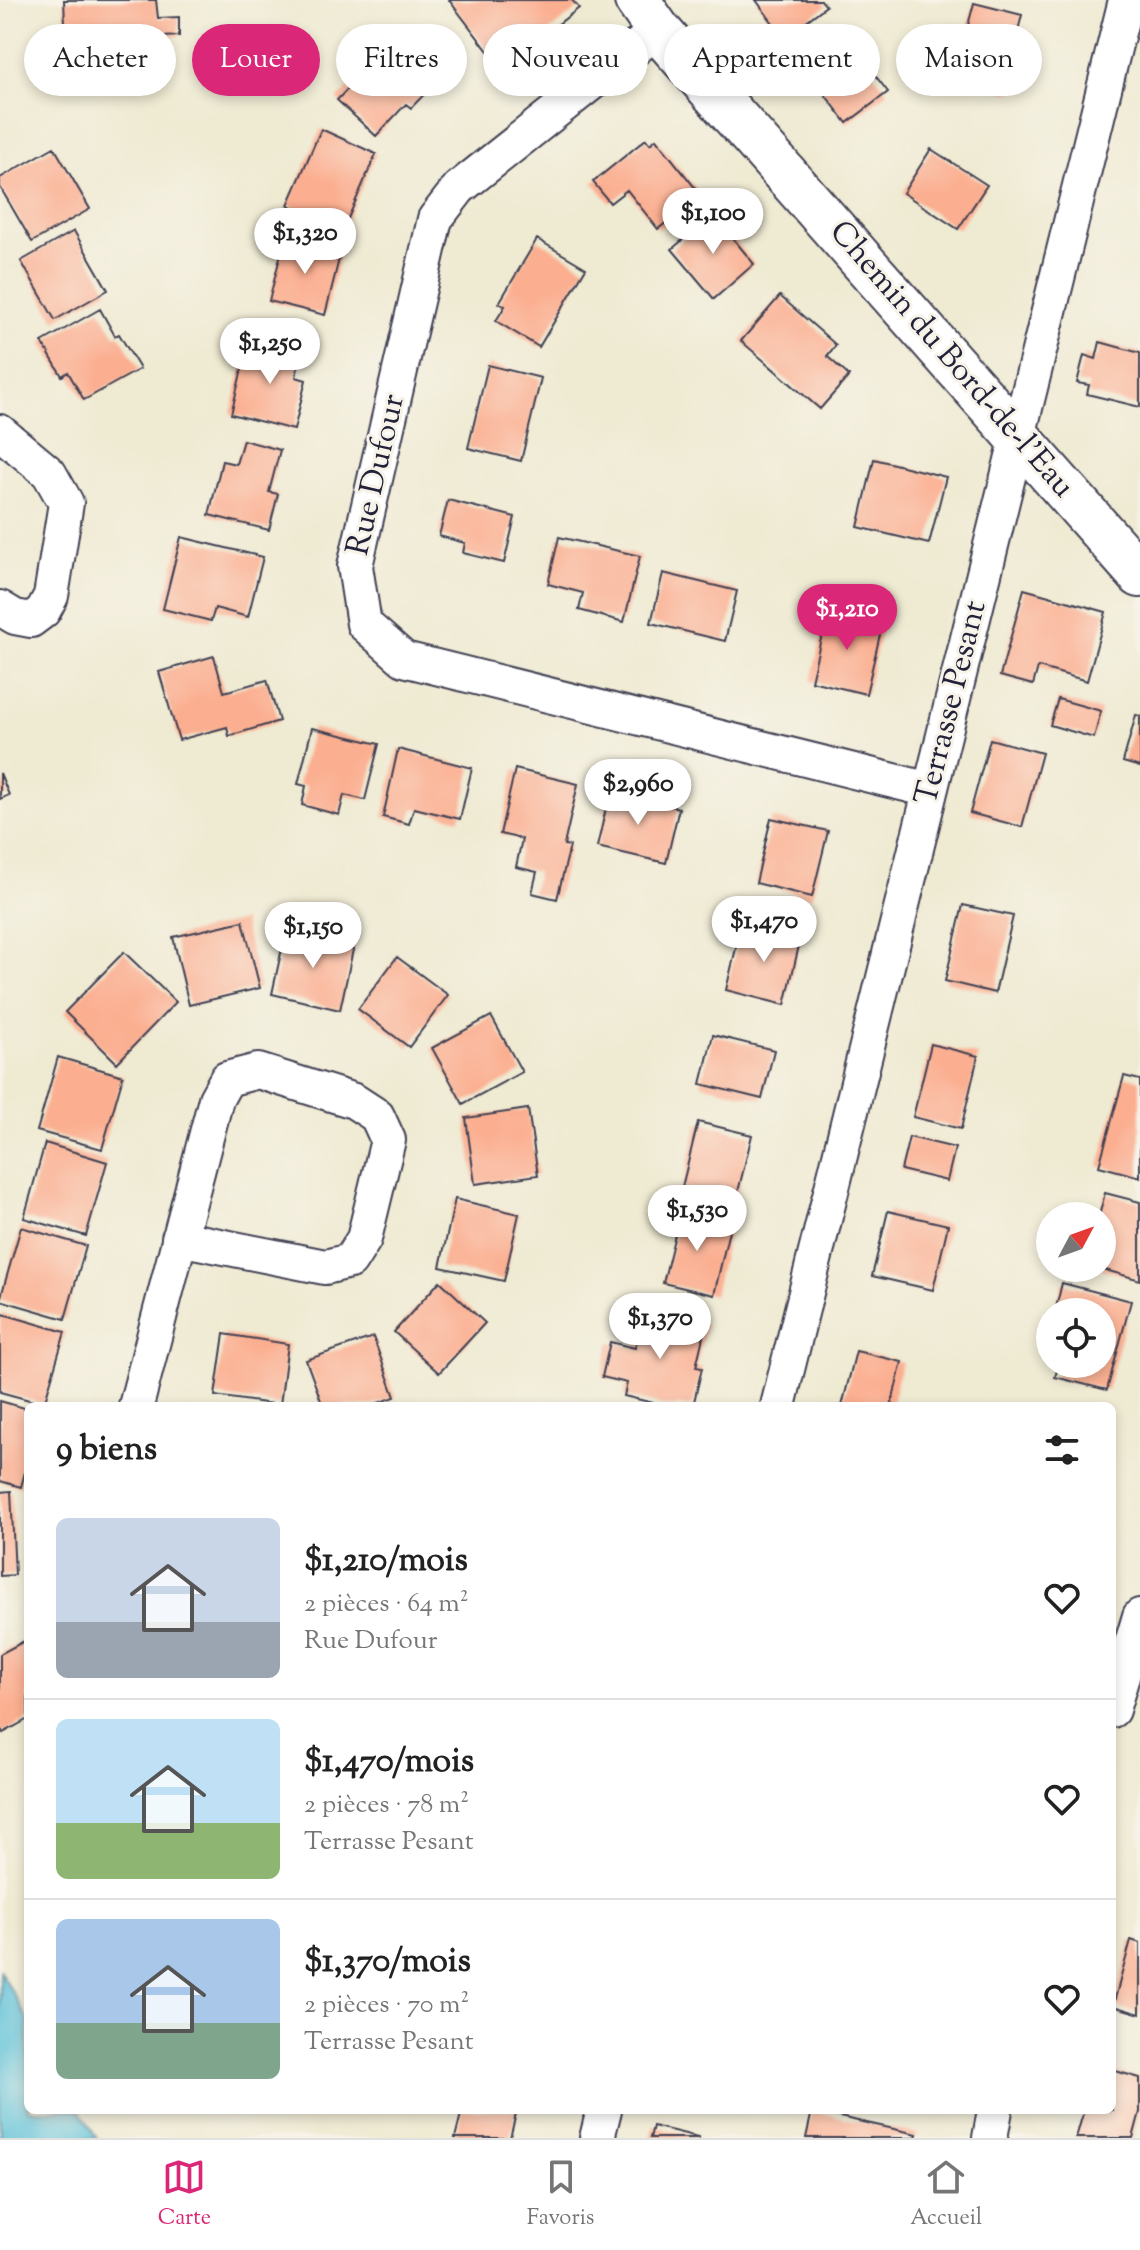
<!DOCTYPE html>
<html lang="fr">
<head>
<meta charset="utf-8">
<style>
	body { margin:0; font-family:"Sorts Mill Goudy",serif; background:#f2f2f2; color:#222; height:100vh; display:flex; flex-direction:column; font-size:30px; white-space:nowrap }
	* { box-sizing:border-box; margin:0 }
	p { font-size:26px; color:#767676 }
	.icon { flex:none; width:44px; height:44px; fill:none; stroke:currentColor; stroke-width:2; stroke-linecap:round; stroke-linejoin:round }
	.map { position:relative; flex:1; overflow:hidden }
	.panel { position:absolute; left:24px; top:1402px; width:1092px; height:712px; display:flex; flex-direction:column; background:#fff; border-radius:12px; box-shadow:0 4px 12px #0003 }
	.panel>* { flex:none }
	.hud { position:absolute; left:24px; top:24px; width:1092px; height:72px; display:flex; gap:16px }
	.needle { width:52px; rotate:49deg }
	.buttons { position:absolute; left:1036px; top:1202px; display:grid; gap:16px }
	.buttons a { display:grid; place-items:center; width:80px; height:80px; border-radius:50%; background:#fff; box-shadow:0 4px 12px #0003; font-size:40px }
	.price { position:absolute; translate:-50% -68px; padding:0 18px; border-radius:28px; background:#fff; color:#222; font-size:26px; line-height:52px; filter:drop-shadow(0 2px 4px #0008) }
	.price::after { content:''; position:absolute; left:50%; top:48px; width:24px; height:18px; margin-left:-12px; background:inherit; clip-path:polygon(0 0,100% 0,50% 100%) }
	.price.current { background:#db2777; color:#fff }
	ul { padding:0; list-style:none }
	li { display:flex; align-items:center; gap:24px; height:200px; padding:0 32px }
	li+li { border-top:2px solid #e0e0e0 }
	li span { display:grid; place-items:center; flex:none; width:224px; height:160px; border-radius:12px; color:#555 }
	li>.icon { margin-inline-start:auto }
	span .icon { width:96px; height:96px; fill:#fffc; stroke-width:1 }
	li b { font-size:34px }
	h2 { display:flex; justify-content:space-between; align-items:center; height:96px; padding:0 32px; font-size:34px }
	.pill { padding:0 28px; border-radius:36px; background:#fff; box-shadow:0 4px 12px #0003; font-size:28px; line-height:72px }
	.pill.current { background:#db2777; color:#fff }
	.tab-bar { display:flex; justify-content:space-around; align-items:center; height:112px; border-top:2px solid #e0e0e0; background:#fff; font-size:22px; color:#767676 }
	.tab-bar a { display:grid; justify-items:center; gap:4px }
	.tab-bar .current { color:#db2777 }
	.map>svg:first-child { display:block }
	.water { fill:#5cc1d9; stroke:#3f728a; stroke-width:2 }
	.building { fill:#fbae90 }
	.lines { fill:none; stroke-linecap:round; stroke-linejoin:round }
	.street-casing { stroke:#414052; stroke-width:38 }
	.secondary-casing { stroke:#414052; stroke-width:48 }
	.street { stroke:#fff; stroke-width:34 }
	.secondary { stroke:#fff; stroke-width:44 }
	.labels { text-anchor:middle; dominant-baseline:central; stroke-width:6; stroke-linejoin:round; paint-order:stroke }
	.street-label { font-size:32px; fill:#22223b; stroke:#f7f3e8 }
</style>
</head>
<body>
<div class="map">
<svg width="1140" height="2138" viewBox="0 0 1140 2138">
	<rect width="100%" height="100%" fill="#f7f3e8"/>
	<filter id="ink" filterUnits="userSpaceOnUse"><feTurbulence type="fractalNoise" baseFrequency=".0125" numOctaves="2"/><feDisplacementMap in="SourceGraphic" scale="16" xChannelSelector="R" yChannelSelector="G"/><feConvolveMatrix kernelMatrix="1 2 1 2 8 2 1 2 1" color-interpolation-filters="sRGB"/></filter>
	<filter id="wash" filterUnits="userSpaceOnUse"><feTurbulence type="fractalNoise" baseFrequency=".006" numOctaves="4" result="noise"/><feDisplacementMap in="SourceGraphic" scale="32" xChannelSelector="R" yChannelSelector="G"/><feGaussianBlur stdDeviation="1.8" result="paint"/><feColorMatrix in="noise" values="0 0 0 0 0 0 0 0 0 0 0 0 0 0 0 0 0 1.4 0 .05"/><feComposite in="paint" operator="in"/></filter>
	<g filter="url(#wash)">
		<rect width="100%" height="100%" fill="#efead2"/>
		<path class="water" d="M0,1971L28,2020V2110H80L97,2138H0Z"/>
		<g id="blocks">
			<path class="building" d="M64,0H156L158,18L179,17V36L146,38L148,70L60,76L57,24L65,23Z
				M449,0H572L579,8L501,68Z
				M756,0H821L826,6L784,38Z
				M974,3L1022,15L1013,50L1021,51L1010,93L954,78Z
				M840,30L888,92L847,123L799,61Z
				M396,38L439,79L411,108L406,104L376,136L337,100Z
				M321,129L376,154L343,230L288,205Z
				M646,139L650,144L656,139L701,195L658,229L627,190L610,203L593,182Z
				M54,147L90,209L32,242L0,187V178Z
				M931,149L987,185L958,229L903,193Z
				M713,214L754,264L714,299L672,249Z
				M74,231L108,290L55,320L21,261Z
				M285,237L341,251L325,315L269,301Z
				M537,239L586,268L539,347L496,321L505,306L499,303Z
				M780,296L836,345L827,356L849,376L820,409L741,341Z
				M100,309L115,336L119,334L140,369L84,400L68,372L62,376L42,342Z
				M249,340L301,353L296,377L306,380L294,430L231,414Z
				M1100,342L1140,353V407L1087,394L1089,385L1077,383L1084,355L1096,359Z
				M488,365L541,378L521,461L468,448Z
				M243,440L280,450L269,492L278,494L269,530L209,515L222,461L236,464Z
				M874,459L946,477L929,544L858,527Z
				M448,500L515,517L504,563L463,553L465,543L439,536Z
				M181,537L263,557L248,617L215,608L211,621L163,609Z
				M559,537L640,556L624,622L579,610L583,593L548,584Z
				M663,573L737,591L725,641L651,623Z
				M1024,589L1106,612L1087,681L1038,667L1033,685L1000,676Z
				M828,609L883,622L866,694L811,681Z
				M214,656L224,692L267,680L279,721L229,736L227,727L179,740L159,672Z
				M1058,699L1101,711L1094,738L1050,725Z
				M1136,715L1140,716V767L1123,762Z
				M312,728L379,744L365,800L344,795L339,815L302,805L306,786L298,784Z
				M990,739L1042,753L1022,827L970,813Z
				M398,749L472,768L460,819L414,808L409,824L383,817Z
				M515,769L578,784L564,845L570,846L557,899L532,893L537,872L516,867L522,839L500,834Z
				M0,773L9,795L0,799Z
				M610,791L679,808L666,863L597,847Z
				M771,818L828,831L812,897L756,883Z
				M963,905L1013,916L995,993L945,981Z
				M243,921L260,988L189,1005L173,937Z
				M742,923L801,937L785,1005L726,990Z
				M286,930L354,945L340,1010L272,994Z
				M124,952L176,1002L117,1063L65,1012Z
				M397,957L448,995L409,1047L358,1009Z
				M491,1016L522,1072L463,1104L432,1048Z
				M713,1035L774,1050L762,1099L701,1084Z
				M931,1044L978,1056L961,1129L913,1117Z
				M58,1057L123,1076L102,1149L37,1131Z
				M1124,1076L1140,1080V1177L1099,1166Z
				M528,1109L538,1175L475,1184L466,1118Z
				M698,1122L752,1135L736,1200L682,1187Z
				M909,1137L955,1148L947,1181L901,1170Z
				M45,1143L107,1162L86,1236L24,1218Z
				M1105,1193L1140,1202V1280L1102,1269V1216H1099Z
				M455,1199L519,1214L504,1281L440,1267Z
				M681,1210L731,1222L714,1295L663,1283Z
				M888,1211L948,1225L933,1290L872,1276Z
				M21,1227L86,1246L65,1319L0,1300Z
				M440,1281L485,1323L439,1373L394,1332Z
				M1062,1283L1131,1301L1107,1390L1055,1377L1059,1364H1102V1312H1055Z
				M644,1310L706,1324L696,1367L702,1368L693,1406H666L624,1396L627,1383L602,1377L610,1342L635,1348Z
				M3,1314L65,1332L44,1404L0,1392V1324Z
				M224,1334L288,1344L280,1405L215,1396Z
				M373,1337L395,1397L370,1406H323L306,1360Z
				M856,1351L902,1362L891,1406H842Z
				M0,1401L28,1409V1461L21,1487L0,1481Z
				M11,1491L15,1575L0,1576V1492Z
				M28,1639V1719L3,1733L0,1727V1654Z
				M1131,1940L1140,1943V2014L1113,2006Z
				M1112,2070L1140,2078V2112L1133,2138H1076L1084,2110H1112Z
				M462,2110H517L510,2138H455Z
				M812,2111L917,2134L916,2138H806Z
				M653,2126L698,2137V2138H650Z"/>
		</g>
	</g>
	<g filter="url(#ink)">
		<use href="#blocks" fill-opacity="0" stroke="#414052" stroke-width="2"/>
		<g class="lines">
			<g class="street-casing">
				<path id="street" d="M658,30L459,188L435,219L355,566L364,624L404,659L930,790
					M0,432L49,473L66,503L51,596L43,611L31,620L15,617L0,608
					M136,1406L216,1099L227,1079L258,1071L354,1101L377,1116L388,1140L364,1239L350,1261L325,1267L179,1238
					M778,1406L1126,0
					M1112,1710L1140,1616
					M597,2138L604,2110
					M990,2138L995,2110"/>
			</g>
			<g class="secondary-casing">
				<path id="secondary" d="M637,0L658,30L1140,575"/>
			</g>
			<use href="#street" class="street"/>
			<use href="#secondary" class="secondary"/>
		</g>
	</g>
	<g class="labels">
		<g class="street-label">
			<text transform="translate(951 360) rotate(49)">Chemin du Bord-de-l'Eau</text>
			<text transform="translate(377 475) rotate(-77)">Rue Dufour</text>
			<text transform="translate(952 703) rotate(-76)">Terrasse Pesant</text>
		</g>
	</g>
</svg>
<div class="buttons">
<a><svg class="needle" viewBox="-14 -14 28 28"><path d="M0-13l5 13h-10z" fill="#e53935"/><path d="M0 13l5-13h-10z" fill="#767676"/></svg></a>
<a><svg class="icon" aria-label="locate" viewBox="0 0 24 24"><circle cx="12" cy="12" r="6"/><path d="M12 2v4M12 18v4M2 12h4M18 12h4"/></svg></a>
</div>
<b class="price" style="left:713px;top:256px">$1,100</b>
<b class="price" style="left:305px;top:276px">$1,320</b>
<b class="price" style="left:270px;top:386px">$1,250</b>
<b class="price current" style="left:847px;top:652px">$1,210</b>
<b class="price" style="left:638px;top:827px">$2,960</b>
<b class="price" style="left:764px;top:964px">$1,470</b>
<b class="price" style="left:313px;top:970px">$1,150</b>
<b class="price" style="left:697px;top:1253px">$1,530</b>
<b class="price" style="left:660px;top:1361px">$1,370</b>
<div class="hud">
<a class="pill">Acheter</a>
<a class="pill current">Louer</a>
<a class="pill">Filtres</a>
<a class="pill">Nouveau</a>
<a class="pill">Appartement</a>
<a class="pill">Maison</a>
</div>
<section class="panel">
<h2>9 biens<svg class="icon" aria-label="filters" viewBox="0 0 24 24"><path d="M4 7h16M4 17h16"/><circle cx="9" cy="7" r="2"/><circle cx="15" cy="17" r="2"/></svg></h2>
<ul>
<li><span style="background:linear-gradient(#c9d6e8 65%,#9aa5b1 0)"><svg class="icon" aria-label="home" viewBox="0 0 24 24"><path d="M3 11l9-7 9 7M6 9v11h12V9"/></svg></span><div><b>$1,210/mois</b><p>2 pièces · 64 m²</p><p>Rue Dufour</p></div><svg class="icon" aria-label="heart" viewBox="0 0 24 24"><path d="M12 20l-8-8c-3-5 5-10 8-4 3-6 11-1 8 4z"/></svg></li>
<li><span style="background:linear-gradient(#bfe0f5 65%,#8fb573 0)"><svg class="icon" aria-label="home" viewBox="0 0 24 24"><path d="M3 11l9-7 9 7M6 9v11h12V9"/></svg></span><div><b>$1,470/mois</b><p>2 pièces · 78 m²</p><p>Terrasse Pesant</p></div><svg class="icon" aria-label="heart" viewBox="0 0 24 24"><path d="M12 20l-8-8c-3-5 5-10 8-4 3-6 11-1 8 4z"/></svg></li>
<li><span style="background:linear-gradient(#a9c7e8 65%,#7fa58c 0)"><svg class="icon" aria-label="home" viewBox="0 0 24 24"><path d="M3 11l9-7 9 7M6 9v11h12V9"/></svg></span><div><b>$1,370/mois</b><p>2 pièces · 70 m²</p><p>Terrasse Pesant</p></div><svg class="icon" aria-label="heart" viewBox="0 0 24 24"><path d="M12 20l-8-8c-3-5 5-10 8-4 3-6 11-1 8 4z"/></svg></li>
</ul>
</section>
</div>
<nav class="tab-bar">
<a class="current"><svg class="icon" aria-label="map" viewBox="0 0 24 24"><path d="M3 6l6-2 6 2 6-2v14l-6 2-6-2-6 2zM9 4v14M15 6v14"/></svg>Carte</a>
<a><svg class="icon" aria-label="saved" viewBox="0 0 24 24"><path d="M7 4h10v16l-5-4-5 4z"/></svg>Favoris</a>
<a><svg class="icon" aria-label="home" viewBox="0 0 24 24"><path d="M3 11l9-7 9 7M6 9v11h12V9"/></svg>Accueil</a>
</nav>
</body>
</html>
